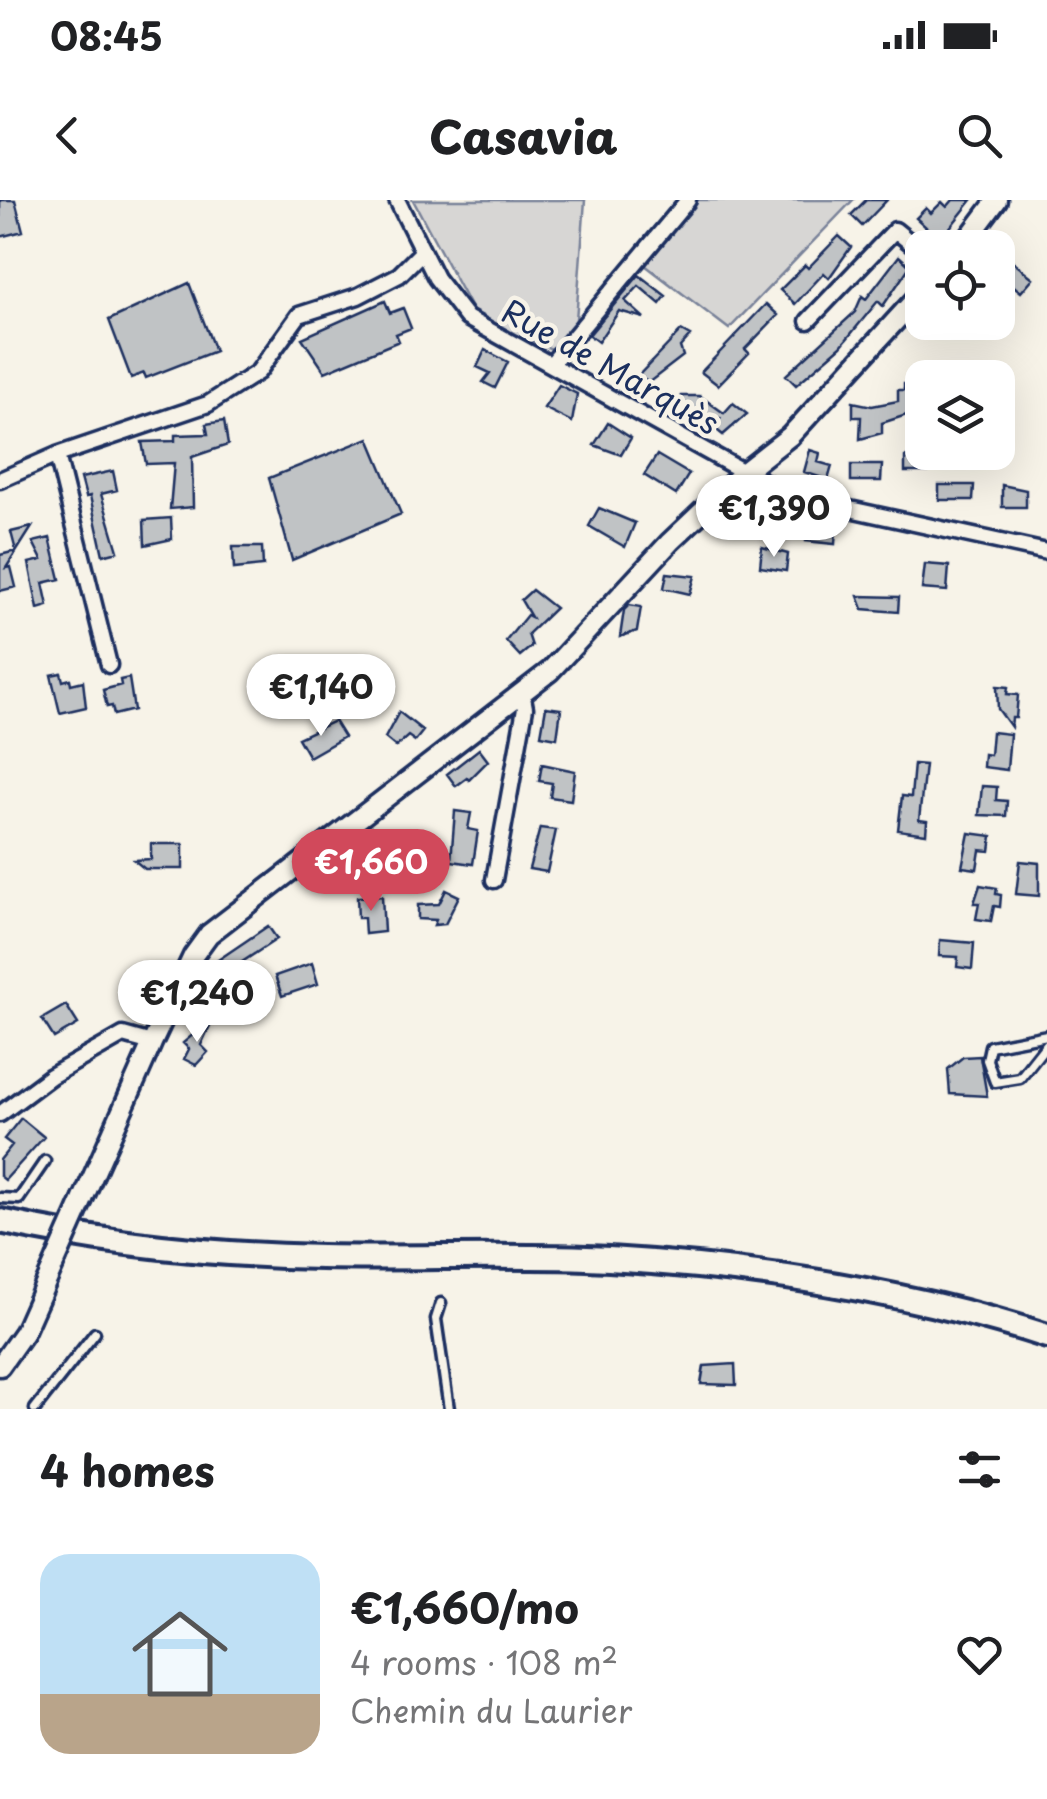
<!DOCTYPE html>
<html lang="en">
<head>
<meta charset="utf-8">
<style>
	body { margin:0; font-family:"Playpen Sans",sans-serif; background:#f2f2f2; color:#202124; height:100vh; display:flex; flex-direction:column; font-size:38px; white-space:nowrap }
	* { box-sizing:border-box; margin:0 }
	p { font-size:32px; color:#757577 }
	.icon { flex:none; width:55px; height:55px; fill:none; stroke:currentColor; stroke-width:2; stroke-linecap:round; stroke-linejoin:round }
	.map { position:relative; height:1209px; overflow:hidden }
	.sheet { display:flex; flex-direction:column; background:#fff; flex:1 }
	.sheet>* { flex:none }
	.fabs { position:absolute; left:905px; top:30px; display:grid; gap:20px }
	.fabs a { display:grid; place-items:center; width:110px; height:110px; border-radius:20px; background:#fff; box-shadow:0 10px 40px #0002; font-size:50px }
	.price { position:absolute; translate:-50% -85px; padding:0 22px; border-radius:35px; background:#fff; color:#222; font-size:32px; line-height:65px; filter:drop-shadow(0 2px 5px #0008) }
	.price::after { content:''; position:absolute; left:50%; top:60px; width:30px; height:22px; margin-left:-15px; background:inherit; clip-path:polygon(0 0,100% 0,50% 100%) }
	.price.selected { background:#d1495b; color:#fff }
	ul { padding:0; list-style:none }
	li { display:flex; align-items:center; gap:30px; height:250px; padding:0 40px }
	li+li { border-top:2px solid #e0e0e0 }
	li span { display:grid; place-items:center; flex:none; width:280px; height:200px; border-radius:30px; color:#555 }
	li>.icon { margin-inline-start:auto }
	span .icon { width:120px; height:120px; fill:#fffc; stroke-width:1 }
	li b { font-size:42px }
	h2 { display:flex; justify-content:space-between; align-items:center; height:120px; padding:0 40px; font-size:42px }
	.status { display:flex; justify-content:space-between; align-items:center; height:70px; padding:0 50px; background:#fff; direction:ltr }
	.status svg { height:28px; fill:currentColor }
	header { display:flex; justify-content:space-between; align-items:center; height:130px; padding:0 40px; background:#fff; font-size:45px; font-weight:800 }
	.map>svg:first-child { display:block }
	.green { fill:#d7d6d4; stroke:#798299; stroke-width:2.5 }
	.building { fill:#c0c3c5; stroke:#1b2f5e; stroke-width:2.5 }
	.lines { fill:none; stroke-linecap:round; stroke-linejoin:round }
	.service-casing { stroke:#1b2f5e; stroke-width:15 }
	.minor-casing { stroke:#1b2f5e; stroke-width:21 }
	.tertiary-casing { stroke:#1b2f5e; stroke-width:25 }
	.primary-casing { stroke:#1b2f5e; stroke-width:30 }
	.service { stroke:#f7f3e8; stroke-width:8 }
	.minor { stroke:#f7f3e8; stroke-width:14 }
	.tertiary { stroke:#f7f3e8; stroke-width:18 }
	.primary { stroke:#f7f3e8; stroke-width:22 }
	.tertiary-bridge-casing { stroke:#1b2f5e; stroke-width:25; stroke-linecap:butt }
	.tertiary-bridge { stroke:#f7f3e8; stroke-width:18 }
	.labels { text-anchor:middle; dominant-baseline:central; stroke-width:9; stroke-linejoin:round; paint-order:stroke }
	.street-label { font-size:32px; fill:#1b2f5e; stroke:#f7f3e8 }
</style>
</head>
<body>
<div class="status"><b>08:45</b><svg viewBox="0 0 49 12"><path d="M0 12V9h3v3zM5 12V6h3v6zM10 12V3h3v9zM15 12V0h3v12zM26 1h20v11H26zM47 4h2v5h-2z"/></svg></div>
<header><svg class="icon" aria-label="back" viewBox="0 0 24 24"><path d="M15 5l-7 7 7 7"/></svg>Casavia<svg class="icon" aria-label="search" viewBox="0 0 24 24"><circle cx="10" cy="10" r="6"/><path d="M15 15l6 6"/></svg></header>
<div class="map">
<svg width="1047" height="1209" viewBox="0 0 1047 1209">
	<rect width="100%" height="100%" fill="#f7f3e8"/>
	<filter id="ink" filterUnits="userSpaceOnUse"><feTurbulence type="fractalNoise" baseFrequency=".01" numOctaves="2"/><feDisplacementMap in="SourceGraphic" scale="20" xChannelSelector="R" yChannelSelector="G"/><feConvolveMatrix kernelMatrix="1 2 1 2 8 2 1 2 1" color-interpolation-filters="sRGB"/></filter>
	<g filter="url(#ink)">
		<path class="green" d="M413,0H585L576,120L557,151L478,121Z
			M694,0H853L729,129L641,62Z"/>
		<path class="building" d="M0,0H15L23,31L0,37Z
			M866,0H887L862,26L851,15Z
			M953,0H972L940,40L916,18L926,8L931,13L942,2L947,7Z
			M839,36L851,47L829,78L824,73L795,104L780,90L805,65L808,68Z
			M899,56L910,66L883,106L878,101L841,146L796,185L786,175L855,112L862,96L866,99Z
			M1009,59L1033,78L1021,92L998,73Z
			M639,75L666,96L660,104L639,86L625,101L644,118L619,111L598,142L589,135Z
			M189,83L215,151L146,178L144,173L131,178L109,120Z
			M385,101L390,113L403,108L411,128L396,134L399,141L325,172L302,138Z
			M766,104L778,115L745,149L749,153L718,185L701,172Z
			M681,131L690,136L680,147L683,156L648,183L639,175Z
			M485,150L508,162L495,188L483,182L490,173L477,167Z
			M904,184L918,185V191H922V210L882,223V233L860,239L861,217H853V202L872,206L898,201V190H904Z
			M559,185L577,194L572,222L544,208Z
			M681,196H700L724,213L733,203L747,214L723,235L713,227L720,218L681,211Z
			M224,221L228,245L192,257L193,307L170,309L174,263L146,264L142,242L175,241V235L208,234L206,224Z
			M608,223L631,238L621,255L594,245Z
			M369,238L401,314L292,360L269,278Z
			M922,247V252H928V272H905V257Z
			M810,250L820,253L818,262L832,266L828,280L804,272Z
			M657,255L689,274L676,295L644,275Z
			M851,265H882L881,281H851Z
			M113,271L117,290L101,294L118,351L103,355L90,296L86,297L81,278Z
			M939,285H974L973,300H939Z
			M1002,285L1026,290V307H1002Z
			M599,308L635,323L625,347L589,326Z
			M171,318L172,339L145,345L144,320Z
			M32,327L6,368L11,367L16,387L0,391V355L16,351L11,332Z
			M806,329H836L835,344L806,341Z
			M50,338L60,379L43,383L48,406L38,409L29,363L42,360L33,342Z
			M233,347H262L263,366L234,369Z
			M762,347L788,354L786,371L760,367Z
			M925,364L949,366L947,391L922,389Z
			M667,373L695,376L690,394L664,388Z
			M532,390L555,408L528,434L532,446L520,456L506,441L527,415L531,417L521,400Z
			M858,396L899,397L898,412L863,409Z
			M629,405L641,407L637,431L620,437L624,410Z
			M61,473L63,481L70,479L71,484L83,481L86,507L60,513L51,475Z
			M129,478L134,510L114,515L112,506L107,507L103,490L121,485L120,480Z
			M997,486L1008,487L1007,494L1018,495L1016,518H1012L1011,527L998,509Z
			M546,507L561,509L557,538L541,535Z
			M399,512L423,531L415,541L408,536L396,547L385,538Z
			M334,521L344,537L309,557L298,538Z
			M992,532L1010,534L1007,570L983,567L984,554L990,555Z
			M479,549L488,561L469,580L467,578L456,586L447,574Z
			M542,564L575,571L571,600L550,597L552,583L539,581Z
			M914,564L925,565L919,620L927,621L926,634L898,630L902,596L911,597Z
			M982,586L997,587L996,600L1007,601L1006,616L979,615Z
			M455,611L471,613L468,629L478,631L473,664L451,661Z
			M540,628L556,630L547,672L529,669Z
			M969,633L992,636L990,651L980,650L977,669L962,667Z
			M151,644H183V669H145L134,660L151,659Z
			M1020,661L1039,663V696L1016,694Z
			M980,685L997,688L996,694L1001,695L1000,707L994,706L991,721L976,719L979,703H974Z
			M446,690L459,696L445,724L434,725L436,720L418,719V705L439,704Z
			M382,696L384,732L365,734L364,718H358L357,697Z
			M268,726L277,739L224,774L215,762Z
			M940,740L974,743L972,769L957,767L958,757L939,756Z
			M312,763L318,784L282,796L275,776Z
			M66,805L78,824L54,838L42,819Z
			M214,817L201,845L208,852L196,865L184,859L189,849L183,843Z
			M980,856L987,896L950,894L948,869L963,857Z
			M21,918L44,937L5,980L0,976V960L12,945L4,939Z
			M735,1164L736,1185L701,1184L704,1166Z"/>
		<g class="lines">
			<g class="service-casing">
				<path id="service" d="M1047,835L990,846L987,860L995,882L1020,878L1047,844
					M0,998L19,999L45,961
					M441,1103L436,1119L449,1209
					M35,1209L95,1133"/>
			</g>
			<g class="minor-casing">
				<path id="minor" d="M397,0L436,78L467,118L744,272L799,298L1047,352
					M808,121L895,30L922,52
					M552,163L688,0
					M57,255L109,465
					M0,280L57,255L208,204L258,172L299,115L358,96L399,75L422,52
					M494,680L525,508L522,492
					M0,914L51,876L123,835L152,843"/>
			</g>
			<g class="tertiary-casing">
				<path id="tertiary" d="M961,48L997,0
					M83,999L152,843L193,756L209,734L550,471L670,342L744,272L790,236L922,92
					M0,1166L24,1132L56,1060"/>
			</g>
			<g class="primary-casing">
				<path id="primary" d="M0,1021C106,1044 213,1055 322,1057C418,1059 514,1054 609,1059C758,1068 905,1090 1047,1136"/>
			</g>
			<use href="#service" class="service"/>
			<use href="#minor" class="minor"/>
			<use href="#tertiary" class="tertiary"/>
			<use href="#primary" class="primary"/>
			<g class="tertiary-bridge-casing">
				<path id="tertiary-bridge" d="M56,1060L83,999"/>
			</g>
			<use href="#tertiary-bridge" class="tertiary-bridge"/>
		</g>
	</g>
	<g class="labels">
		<g class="street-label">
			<text transform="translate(611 166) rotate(29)">Rue de Marquès</text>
		</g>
	</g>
</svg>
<div class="fabs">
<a><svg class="icon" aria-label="locate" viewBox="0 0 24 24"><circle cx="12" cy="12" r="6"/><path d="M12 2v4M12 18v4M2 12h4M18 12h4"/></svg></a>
<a><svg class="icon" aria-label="layers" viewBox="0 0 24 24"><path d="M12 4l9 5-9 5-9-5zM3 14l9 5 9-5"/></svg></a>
</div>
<b class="price" style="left:774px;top:360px">€1,390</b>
<b class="price" style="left:321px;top:539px">€1,140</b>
<b class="price selected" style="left:371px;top:714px">€1,660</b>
<b class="price" style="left:197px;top:845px">€1,240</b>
</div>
<section class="sheet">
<h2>4 homes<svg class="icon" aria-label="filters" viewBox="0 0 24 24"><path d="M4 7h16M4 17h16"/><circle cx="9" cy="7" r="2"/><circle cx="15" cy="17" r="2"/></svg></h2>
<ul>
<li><span style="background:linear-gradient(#bfe0f5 70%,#b9a48a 0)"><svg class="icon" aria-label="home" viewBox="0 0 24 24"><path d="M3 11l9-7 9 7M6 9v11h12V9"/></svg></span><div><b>€1,660/mo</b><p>4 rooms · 108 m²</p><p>Chemin du Laurier</p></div><svg class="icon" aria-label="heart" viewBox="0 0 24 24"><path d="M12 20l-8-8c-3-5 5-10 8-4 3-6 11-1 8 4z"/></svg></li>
</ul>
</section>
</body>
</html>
